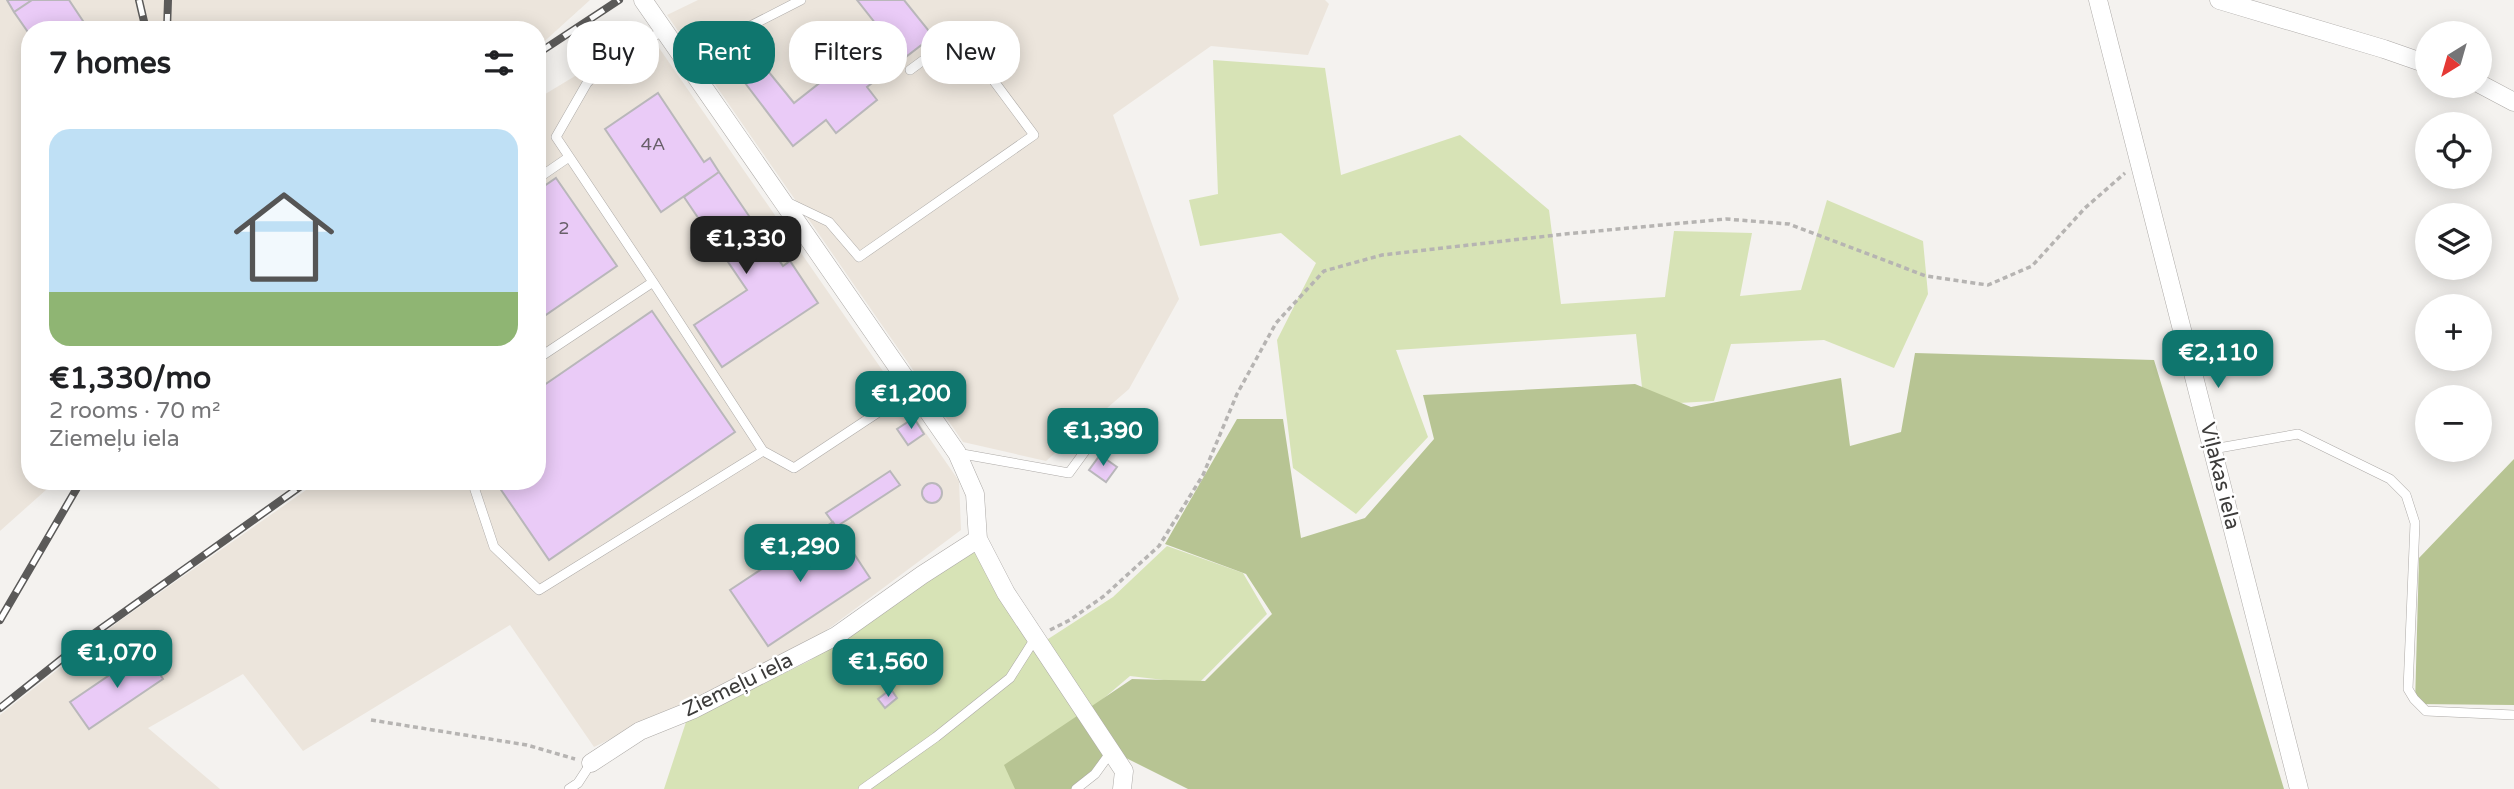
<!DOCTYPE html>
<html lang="en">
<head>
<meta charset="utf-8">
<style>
	body { margin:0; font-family:"Varela Round",sans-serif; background:#f6f6f6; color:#202124; height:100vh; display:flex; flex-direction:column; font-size:26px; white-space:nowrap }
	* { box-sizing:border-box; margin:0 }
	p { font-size:23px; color:#757577 }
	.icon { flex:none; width:38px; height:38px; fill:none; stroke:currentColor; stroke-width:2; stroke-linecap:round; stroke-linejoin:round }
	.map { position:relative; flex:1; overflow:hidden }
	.side { position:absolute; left:21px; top:21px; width:525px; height:469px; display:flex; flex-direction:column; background:#fff; border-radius:28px; box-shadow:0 4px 18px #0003 }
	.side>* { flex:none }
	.hud { position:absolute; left:567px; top:21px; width:665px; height:63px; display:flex; gap:14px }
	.needle { width:46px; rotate:217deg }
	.buttons { position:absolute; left:2415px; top:21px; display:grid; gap:14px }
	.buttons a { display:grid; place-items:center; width:77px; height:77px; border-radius:50%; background:#fff; box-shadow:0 4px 18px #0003; font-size:35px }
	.price { position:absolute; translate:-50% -60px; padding:0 16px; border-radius:14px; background:#0f766e; color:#fff; font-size:23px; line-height:46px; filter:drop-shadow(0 2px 4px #0008) }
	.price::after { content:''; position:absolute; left:50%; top:42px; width:21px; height:16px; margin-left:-10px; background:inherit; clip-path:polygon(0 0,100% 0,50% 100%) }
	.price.active { background:#222; color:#fff }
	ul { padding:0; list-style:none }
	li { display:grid; align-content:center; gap:14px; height:371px; padding:0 28px }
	li span { display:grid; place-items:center; height:217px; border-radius:21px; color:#555 }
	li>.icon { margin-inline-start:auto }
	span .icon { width:126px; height:126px; fill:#fffc; stroke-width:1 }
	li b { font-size:30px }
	h2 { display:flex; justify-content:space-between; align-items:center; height:84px; padding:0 28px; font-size:30px }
	.pill { padding:0 24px; border-radius:28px; background:#fff; box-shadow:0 4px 18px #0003; font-size:24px; line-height:63px }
	.pill.active { background:#0f766e; color:#fff }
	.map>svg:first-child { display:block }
	.built { fill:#ece5dc }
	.green { fill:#d7e3b6 }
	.forest { fill:#b7c493 }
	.building { fill:#eacbf7; stroke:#b9b7ba; stroke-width:2 }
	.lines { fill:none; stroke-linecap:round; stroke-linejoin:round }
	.lane-casing { stroke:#adaaa7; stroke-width:10 }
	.street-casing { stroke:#adaaa7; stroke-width:19 }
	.path { stroke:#b6b4b2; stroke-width:3.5; stroke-dasharray:5 3.5; stroke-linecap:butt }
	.lane { stroke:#fff; stroke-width:9 }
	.street { stroke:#fff; stroke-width:18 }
	.rail-casing { stroke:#5b5a59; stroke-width:8 }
	.rail { stroke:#fff; stroke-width:5; stroke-dasharray:16; stroke-linecap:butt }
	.labels { text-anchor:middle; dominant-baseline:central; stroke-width:5; stroke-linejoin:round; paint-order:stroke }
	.number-label { font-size:18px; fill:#685f69 }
	.street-label { font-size:21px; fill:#3c3b3a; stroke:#fff }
</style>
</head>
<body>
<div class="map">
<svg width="2514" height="789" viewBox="0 0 2514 789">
	<rect width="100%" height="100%" fill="#f4f2ef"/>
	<path class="built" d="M0,0H590L537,48V30H30V481H56L0,531Z
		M698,0H1325L1329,4L1308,55L1211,46L1113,115L1179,299L1129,389L1046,461L963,442L667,15Z
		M648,32L959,481L961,530L812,641L594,747L510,625L303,751L243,674L148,728L220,789H0V715L118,622L319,481H537V99Z"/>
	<path class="green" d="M1213,60L1325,68L1341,175L1460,135L1549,210L1561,304L1665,297L1674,231L1752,233L1740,296L1801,290L1827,200L1923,241L1928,294L1894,368L1824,340L1731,344L1714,401L1644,405L1636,334L1396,350L1428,437L1356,514L1293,468L1277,340L1316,263L1281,233L1200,246L1189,200L1218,194Z
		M1167,546L1243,573L1267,614L1198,684L1130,676L1090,710L1045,641L1113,597Z
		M974,551L1107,758L1074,789H664L686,722L809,661Z"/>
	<path class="forest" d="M1915,353L2154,360L2284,789H1188L1118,754L1075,789H1015L1004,765L1132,679L1205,681L1272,614L1246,574L1165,544L1237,419H1283L1301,538L1365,518L1434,439L1423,395L1635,384L1691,407L1841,378L1850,446L1901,432Z
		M2514,459V705L2415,704L2419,558Z"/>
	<path class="building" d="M7,0H32L14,12Z
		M32,0H69L89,30H30V35L14,12Z
		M857,0H904L933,36L867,87L877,100L836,133L826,120L793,146L723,54L742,39L794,103L883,33Z
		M658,93L704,162L710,158L719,172L661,212L605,129Z
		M719,172L783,266L790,261L818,303L722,367L694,325L747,290L684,197Z
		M556,178L617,266L537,321V191Z
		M652,311L735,432L549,560L495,481H537V390Z
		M914,418L924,434L908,445L897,429Z
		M1097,422L1108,428L1100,441L1089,435Z
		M1100,455L1117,467L1106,482L1089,470Z
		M890,471L900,485L836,527L826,513Z
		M922 493a10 10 0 1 1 20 0a10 10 0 1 1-20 0Z
		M833,522L870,578L768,646L730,590Z
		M145,651L163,679L89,729L70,702Z
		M917,660L925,672L917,678L908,666Z
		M891,689L897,698L885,708L878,699Z"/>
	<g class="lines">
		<g class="lane-casing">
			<path id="lane" d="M684,60L801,0
				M537,179L569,157
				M787,202L829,222L859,257L1034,135L959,34L910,70
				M653,282L556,137L587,83L599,70L664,30
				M537,359L653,282L763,451L794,468L912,390
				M2213,449L2298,434L2390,479L2406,495L2415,523L2408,689L2414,699L2426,711L2514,715
				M957,453L1069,473L1088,447
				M472,481L494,547L539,590L763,451
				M569,789L578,783L591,763
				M863,789L936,737L1010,678L1036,637
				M1076,789L1095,774L1111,752"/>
		</g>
		<g class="street-casing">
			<path id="street" d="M2098,0L2299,789
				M2219,0L2384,49L2427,64
				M2480,84L2514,102
				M978,539L1006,593L1124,771L1122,789
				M591,763L640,731L692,710L836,636L922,575L978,539L975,494L957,453L643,0"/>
		</g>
		<path class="path" d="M1050,630L1070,620L1104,596L1159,546L1203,475L1237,394L1276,323L1324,271L1382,255L1565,234L1726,219L1789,224L1926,276L1988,285L2032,266L2085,208L2125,173
			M371,720L527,745L575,759"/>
		<use href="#lane" class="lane"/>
		<use href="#street" class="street"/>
		<g class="rail-casing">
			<path id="rail" d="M139,0L146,30
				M167,30L168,0
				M537,54L619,0
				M0,620L81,481
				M0,708L92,635L308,481"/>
		</g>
		<use href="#rail" class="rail"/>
	</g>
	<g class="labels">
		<g class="number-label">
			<text x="653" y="144">4A</text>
			<text x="564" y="228">2</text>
		</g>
		<g class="street-label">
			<text transform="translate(2220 476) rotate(76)">Viļakas iela</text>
			<text transform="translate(738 685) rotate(-26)">Ziemeļu iela</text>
		</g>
	</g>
</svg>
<div class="buttons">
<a><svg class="needle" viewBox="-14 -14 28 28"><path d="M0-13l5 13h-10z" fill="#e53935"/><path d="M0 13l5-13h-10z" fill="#757577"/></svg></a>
<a><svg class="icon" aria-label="locate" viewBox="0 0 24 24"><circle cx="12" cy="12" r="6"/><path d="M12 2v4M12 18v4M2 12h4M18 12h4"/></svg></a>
<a><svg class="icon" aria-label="layers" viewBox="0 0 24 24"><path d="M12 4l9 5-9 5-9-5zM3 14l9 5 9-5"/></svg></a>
<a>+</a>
<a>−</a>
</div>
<b class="price active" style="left:746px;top:276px">€1,330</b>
<b class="price" style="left:2218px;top:390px">€2,110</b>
<b class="price" style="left:911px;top:431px">€1,200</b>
<b class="price" style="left:1103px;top:468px">€1,390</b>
<b class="price" style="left:800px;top:584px">€1,290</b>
<b class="price" style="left:117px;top:690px">€1,070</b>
<b class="price" style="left:888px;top:699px">€1,560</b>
<div class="hud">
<a class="pill">Buy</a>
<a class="pill active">Rent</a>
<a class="pill">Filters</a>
<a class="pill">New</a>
</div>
<section class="side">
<h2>7 homes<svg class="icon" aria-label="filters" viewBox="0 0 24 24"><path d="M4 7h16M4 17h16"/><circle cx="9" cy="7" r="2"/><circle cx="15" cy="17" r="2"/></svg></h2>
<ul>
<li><span style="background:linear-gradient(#bfe0f5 75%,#8fb573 0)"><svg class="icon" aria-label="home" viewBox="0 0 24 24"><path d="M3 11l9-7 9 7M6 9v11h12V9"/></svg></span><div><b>€1,330/mo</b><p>2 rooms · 70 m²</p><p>Ziemeļu iela</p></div></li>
</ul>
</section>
</div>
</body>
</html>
